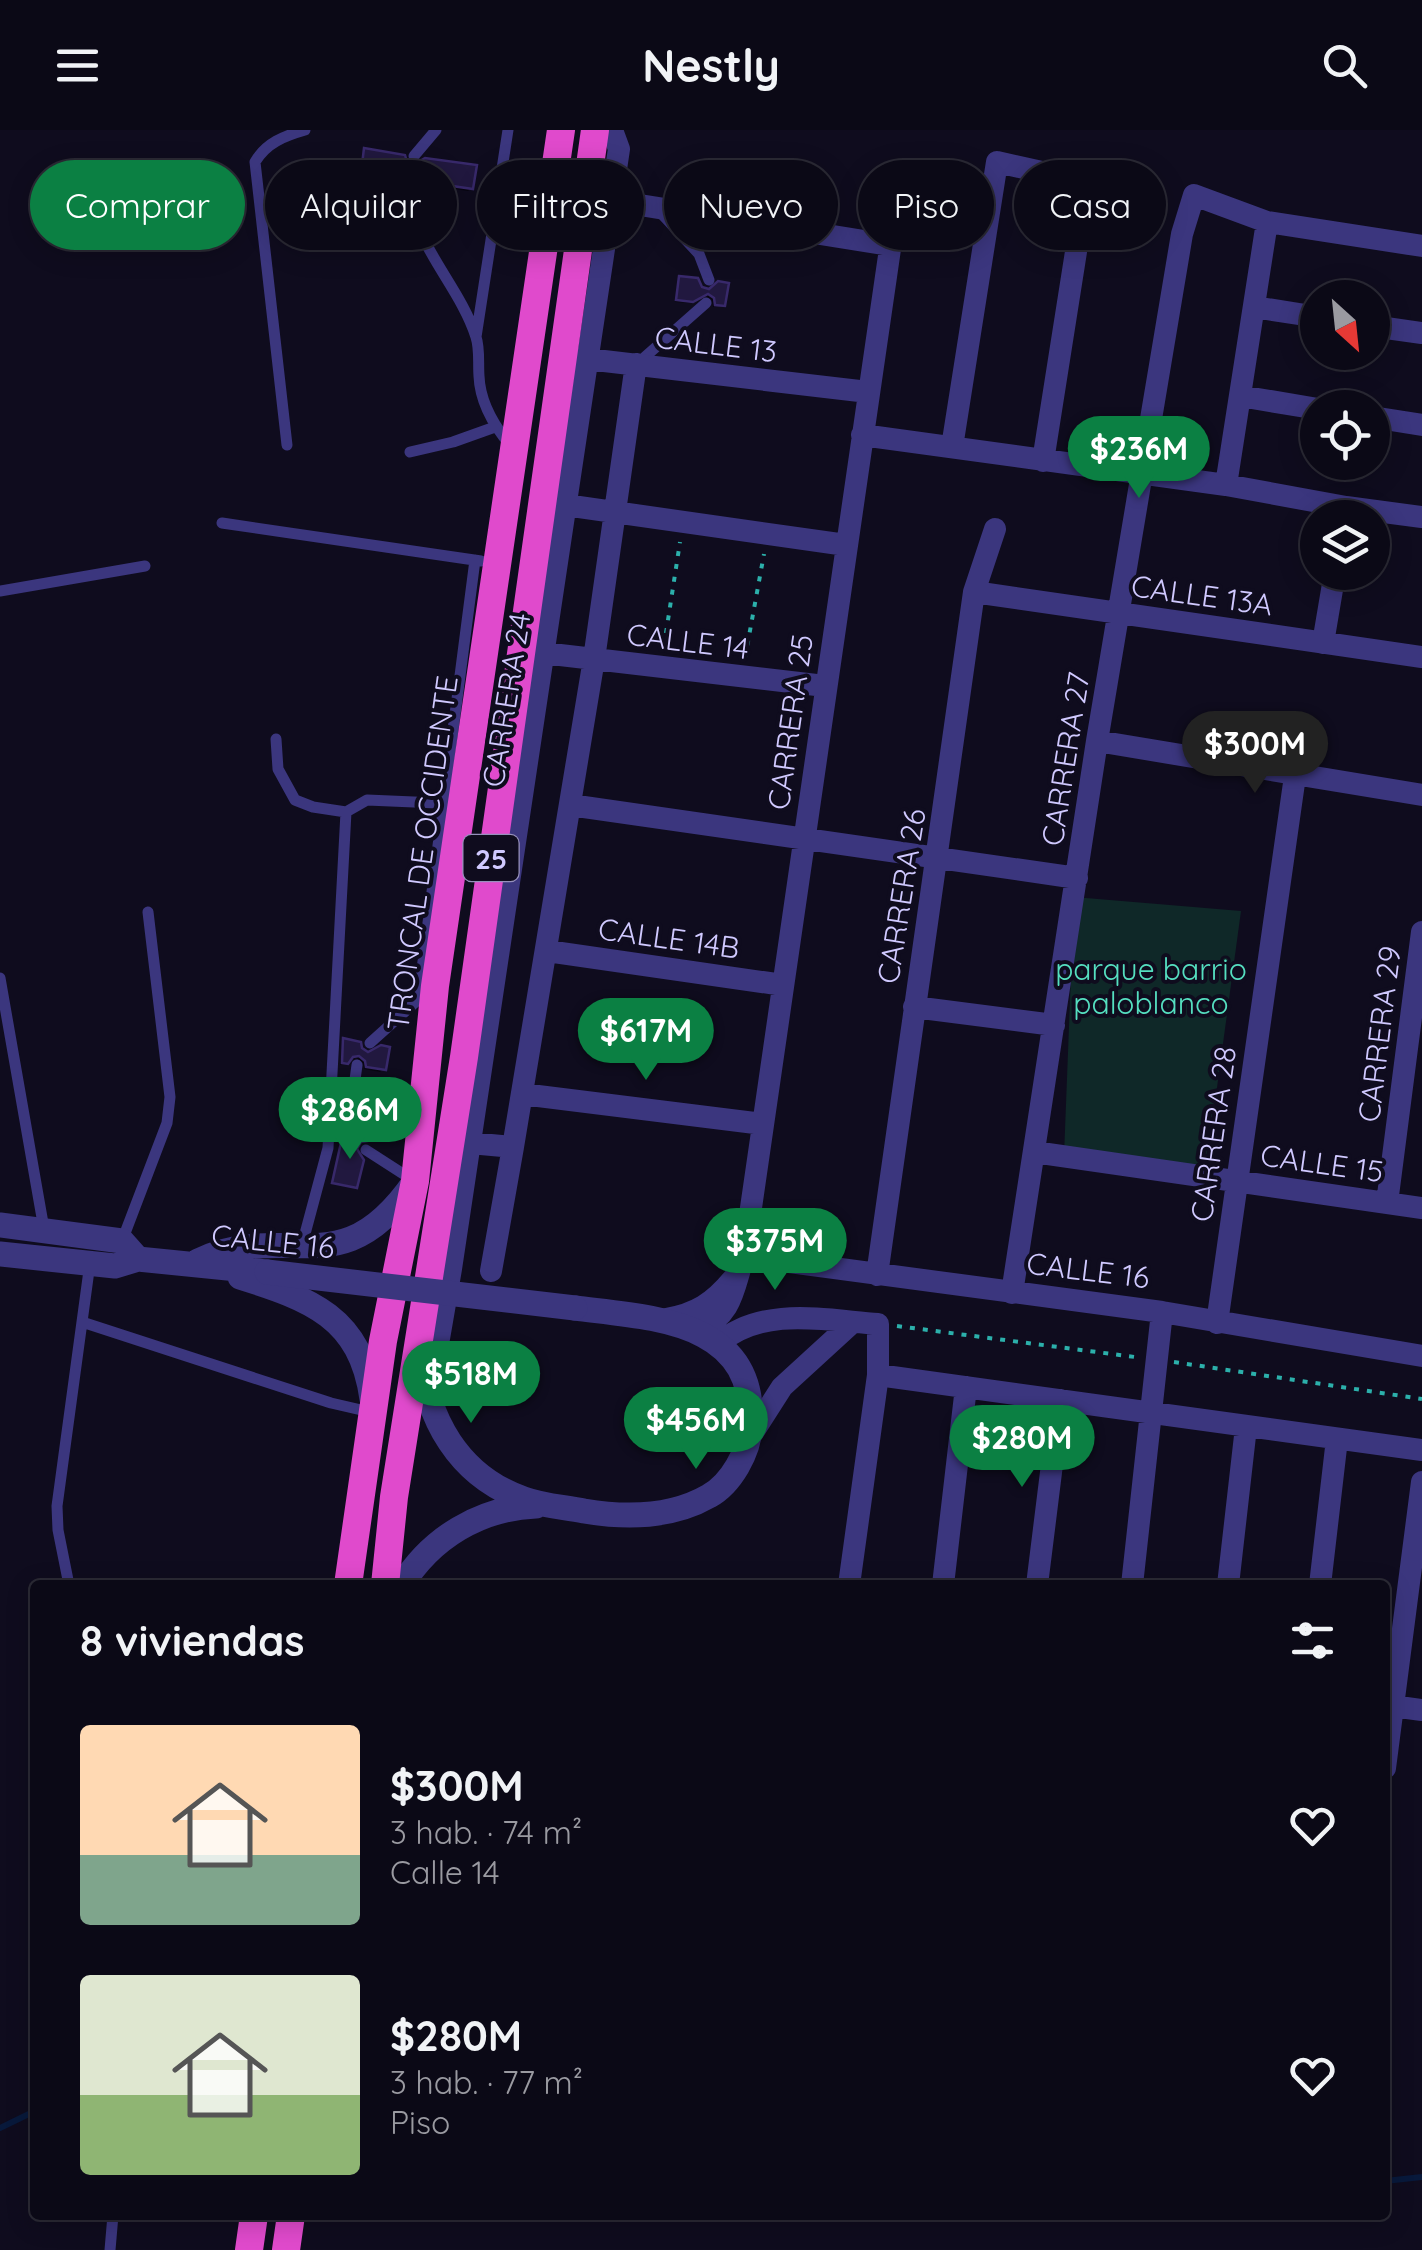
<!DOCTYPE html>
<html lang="es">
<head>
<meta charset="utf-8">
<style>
	body { margin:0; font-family:Quicksand,sans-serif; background:#191723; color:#f1f3f6; height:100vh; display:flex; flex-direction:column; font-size:38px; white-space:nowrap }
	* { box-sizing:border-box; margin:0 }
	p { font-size:32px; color:#9a9aa1 }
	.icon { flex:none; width:55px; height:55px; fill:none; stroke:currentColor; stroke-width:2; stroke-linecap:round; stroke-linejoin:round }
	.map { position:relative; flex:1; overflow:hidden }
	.sheet { position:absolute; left:30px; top:1450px; width:1360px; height:640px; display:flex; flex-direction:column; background:#0b0916; border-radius:10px; box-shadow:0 5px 25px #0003,0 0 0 2px #2b2a35 }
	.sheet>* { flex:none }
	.banner { position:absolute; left:30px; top:30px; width:1362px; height:90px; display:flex; gap:20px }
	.needle { width:65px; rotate:153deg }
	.controls { position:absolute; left:1300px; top:150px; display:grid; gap:20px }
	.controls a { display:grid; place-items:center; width:90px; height:90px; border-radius:50%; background:#0b0916; box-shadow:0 5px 25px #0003,0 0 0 2px #2b2a35; font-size:50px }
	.price { position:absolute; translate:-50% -85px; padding:0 22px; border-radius:35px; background:#0b8043; color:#fff; font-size:32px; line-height:65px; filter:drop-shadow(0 2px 5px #0008) }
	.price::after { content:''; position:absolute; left:50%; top:60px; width:30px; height:22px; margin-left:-15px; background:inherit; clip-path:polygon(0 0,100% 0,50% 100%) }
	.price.selected { background:#222; color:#fff }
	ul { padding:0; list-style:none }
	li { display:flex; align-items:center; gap:30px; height:250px; padding:0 50px }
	li span { display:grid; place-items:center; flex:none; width:280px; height:200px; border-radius:10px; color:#555 }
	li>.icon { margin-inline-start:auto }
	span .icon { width:120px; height:120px; fill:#fffc; stroke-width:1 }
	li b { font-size:42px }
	h2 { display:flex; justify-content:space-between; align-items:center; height:120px; padding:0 50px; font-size:42px }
	.tag { padding:0 35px; border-radius:45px; background:#0b0916; box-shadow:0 5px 25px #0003,0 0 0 2px #2b2a35; font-size:35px; line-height:90px }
	.tag.selected { background:#0b8043; color:#fff }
	header { display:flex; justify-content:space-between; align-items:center; height:130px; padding:0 50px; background:#0b0916; font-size:45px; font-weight:800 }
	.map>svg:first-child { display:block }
	.green { fill:#0f2828 }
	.shadow { fill:#0007 }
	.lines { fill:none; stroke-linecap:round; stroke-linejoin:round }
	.stream { stroke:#08193b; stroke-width:6 }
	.building { fill:#21183f; stroke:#38296b; stroke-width:2.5 }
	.path { stroke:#2cb0ab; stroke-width:4; stroke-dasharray:5 8; stroke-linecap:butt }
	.service { stroke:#3b367e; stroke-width:11 }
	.minor { stroke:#3b367e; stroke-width:22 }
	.tertiary { stroke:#3b367e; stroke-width:25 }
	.trunk { stroke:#e04acc; stroke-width:28 }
	.tertiary-bridge { stroke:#3b367e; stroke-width:25 }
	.labels { text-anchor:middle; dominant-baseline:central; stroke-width:8; stroke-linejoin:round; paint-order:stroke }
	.shield { fill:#0f0c1e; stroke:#9690bc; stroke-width:2.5 }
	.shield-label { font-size:28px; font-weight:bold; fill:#d0c9ff }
	.street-label { font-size:30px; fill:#d0c9ff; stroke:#0f0c1e }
	.park-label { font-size:30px; fill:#55dfc0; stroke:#0f0c1e }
</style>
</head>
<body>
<header><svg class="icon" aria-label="menu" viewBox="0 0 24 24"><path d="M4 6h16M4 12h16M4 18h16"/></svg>Nestly<svg class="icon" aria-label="search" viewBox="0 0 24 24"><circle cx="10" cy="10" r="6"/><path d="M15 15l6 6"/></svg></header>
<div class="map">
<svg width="1422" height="2120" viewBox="0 0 1422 2120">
	<rect width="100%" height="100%" fill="#0f0c1e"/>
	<path class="green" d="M1074,767L1241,781L1205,1046L1064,1026Z"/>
	<path class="shadow" d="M365,21L405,34L471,58L468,61L415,53L413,46L403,42L394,50L359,45Z
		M680,149L709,162L723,175L713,177L712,170L704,165L689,173L675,172Z
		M344,911L360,920L383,939L380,942L364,939L363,933L356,928L340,935Z"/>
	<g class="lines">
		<path class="stream" d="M0,1998L35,1981
			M1385,2051L1422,2047
			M847,2085L951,2088L1024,2085"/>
	</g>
	<path class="building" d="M364,18L405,25L407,32L413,35L425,28L477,35L473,59L418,51L415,44L408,41L399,48L361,43Z
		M679,146L698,148L702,157L709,159L718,151L729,153L725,176L715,175L714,168L708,164L693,172L676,170Z
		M343,908L361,912L362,918L368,922L381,915L390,917L386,940L366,937L365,931L359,926L353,927L348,934L342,933Z
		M357,1003L369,1006L368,1011L361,1012L357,1019L364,1030L357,1058L332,1053L342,1008L351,1010Z"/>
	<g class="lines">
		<path class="path" d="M664,516L680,412
			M745,528L764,424
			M897,1196L1135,1227
			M1174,1232L1422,1269"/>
		<path class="service" d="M414,26L436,0
			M408,50C408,110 459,153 476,207C480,219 478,233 479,246C480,273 494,296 511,316
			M661,83L699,124L709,150
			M476,207L508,0
			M638,233L706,173
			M287,315L255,32C266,13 284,6 305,0
			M410,322L453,312L495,297
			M222,393L481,431
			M0,461L145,436
			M276,609L278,639L295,670L313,677L346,682
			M0,848L44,1099
			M418,870L475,430
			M370,913L420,868
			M348,1001L357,935
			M366,1020L411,1049
			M122,1111L167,993L170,967L148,782
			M302,1115L328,1018L346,682L367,670L461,674
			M82,1192L331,1273L370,1282
			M69,1455L58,1400L57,1376L90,1133
			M110,2120L113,2085"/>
		<path class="minor" d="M596,68L889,115
			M1254,177L1318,187
			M1372,196L1422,203
			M574,234L587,229L868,262
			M1240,266L1318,279
			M1372,287L1422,295
			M862,305L1226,355L1346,377L1422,387
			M952,317L997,32L1087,52L1043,331
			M1226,355L1267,92
			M565,375L846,415
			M974,462L1422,527
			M1323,513L1335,442
			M543,523L825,556
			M1097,611L1422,665
			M570,675L1077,748
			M547,821L783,855
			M914,877L1054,895
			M522,964L763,994
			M470,1013L513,1017L594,529L636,234
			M1034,1022L1422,1078
			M1387,1073L1422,802
			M744,1126L1162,1182L1422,1226
			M491,1141L513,1017
			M877,1145L974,462L995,399
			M1012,1163L1097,611L1182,104L1194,65L1267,92L1422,116
			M666,1189C696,1184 713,1173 733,1149
			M1217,1193L1295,646
			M698,1200C733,1185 733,1159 744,1126L900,50
			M719,1213C763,1176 824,1190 878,1194V1245L849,1455
			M878,1245L1422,1320
			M431,1255L451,1139L619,19L612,0
			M750,1307L782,1257L853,1192
			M943,1455L966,1257
			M1037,1455L1060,1270
			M1132,1455L1162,1182
			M1228,1455L1246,1297
			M1320,1455L1337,1309
			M1385,1575L1422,1580
			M1385,1638L1422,1352"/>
		<path class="tertiary" d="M0,1095L122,1111L138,1129
			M0,1124L115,1136L138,1129L267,1142
			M198,1131C289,1088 340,1160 415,1051
			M240,1147C310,1169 361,1187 372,1269
			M423,1223C424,1288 460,1347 524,1369C543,1376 564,1377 584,1381C626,1388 671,1388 709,1366C731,1354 749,1322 750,1297C758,1190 653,1188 575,1178
			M402,1455C431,1408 480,1378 536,1376"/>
		<path class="trunk" d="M348,1455L383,1211L415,1051L435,856L561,0
			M385,1455L394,1367L464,927L595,0
			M249,2120L254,2085
			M286,2120L291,2085"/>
		<path class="tertiary-bridge" d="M267,1142L575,1178"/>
	</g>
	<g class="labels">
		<rect class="shield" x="463.5" y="705" width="55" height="46" rx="8"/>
		<g class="shield-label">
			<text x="491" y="728">25</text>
		</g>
		<g class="street-label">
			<text transform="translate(716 214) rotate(7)">CALLE 13</text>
			<text transform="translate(1202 465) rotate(8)">CALLE 13A</text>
			<text transform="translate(688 511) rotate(7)">CALLE 14</text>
			<text transform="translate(506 570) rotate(-81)">CARRERA 24</text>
			<text transform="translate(790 592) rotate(-82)">CARRERA 25</text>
			<text transform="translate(1065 629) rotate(-81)">CARRERA 27</text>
			<text transform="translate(422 723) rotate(-82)">TRONCAL DE OCCIDENTE</text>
			<text transform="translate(901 766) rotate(-81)">CARRERA 26</text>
			<text transform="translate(669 808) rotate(8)">CALLE 14B</text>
			<text transform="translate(1379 904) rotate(-83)">CARRERA 29</text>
			<text transform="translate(1213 1004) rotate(-82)">CARRERA 28</text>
			<text transform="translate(1322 1033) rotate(8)">CALLE 15</text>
			<text transform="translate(273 1111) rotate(6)">CALLE 16</text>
			<text transform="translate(1088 1140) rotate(7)">CALLE 16</text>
		</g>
		<g class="park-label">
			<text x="1151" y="839">parque barrio<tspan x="1151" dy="34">paloblanco</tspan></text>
		</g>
	</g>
</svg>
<div class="controls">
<a><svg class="needle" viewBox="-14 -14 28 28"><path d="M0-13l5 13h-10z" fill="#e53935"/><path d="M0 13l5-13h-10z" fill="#9a9aa1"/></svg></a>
<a><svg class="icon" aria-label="locate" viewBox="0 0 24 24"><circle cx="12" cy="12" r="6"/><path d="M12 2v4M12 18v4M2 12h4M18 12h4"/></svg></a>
<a><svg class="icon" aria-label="layers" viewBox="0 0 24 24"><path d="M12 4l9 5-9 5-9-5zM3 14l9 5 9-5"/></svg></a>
</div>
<b class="price" style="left:1139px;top:371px">$236M</b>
<b class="price selected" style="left:1255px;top:666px">$300M</b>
<b class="price" style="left:646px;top:953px">$617M</b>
<b class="price" style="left:350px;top:1032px">$286M</b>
<b class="price" style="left:775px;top:1163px">$375M</b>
<b class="price" style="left:471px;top:1296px">$518M</b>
<b class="price" style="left:696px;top:1342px">$456M</b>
<b class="price" style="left:1022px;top:1360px">$280M</b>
<div class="banner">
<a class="tag selected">Comprar</a>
<a class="tag">Alquilar</a>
<a class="tag">Filtros</a>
<a class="tag">Nuevo</a>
<a class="tag">Piso</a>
<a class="tag">Casa</a>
</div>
<section class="sheet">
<h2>8 viviendas<svg class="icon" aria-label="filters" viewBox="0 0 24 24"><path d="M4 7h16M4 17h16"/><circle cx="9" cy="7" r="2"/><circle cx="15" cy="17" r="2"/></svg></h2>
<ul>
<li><span style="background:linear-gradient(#ffd9b3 65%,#7fa58c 0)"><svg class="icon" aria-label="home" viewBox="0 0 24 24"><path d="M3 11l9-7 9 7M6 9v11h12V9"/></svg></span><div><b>$300M</b><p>3 hab. · 74 m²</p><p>Calle 14</p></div><svg class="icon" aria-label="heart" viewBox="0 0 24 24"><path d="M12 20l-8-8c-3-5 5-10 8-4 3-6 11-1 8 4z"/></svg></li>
<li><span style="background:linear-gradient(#dfe7d0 60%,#8fb573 0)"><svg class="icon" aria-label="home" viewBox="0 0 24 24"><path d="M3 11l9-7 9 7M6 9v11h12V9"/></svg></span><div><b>$280M</b><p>3 hab. · 77 m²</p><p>Piso</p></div><svg class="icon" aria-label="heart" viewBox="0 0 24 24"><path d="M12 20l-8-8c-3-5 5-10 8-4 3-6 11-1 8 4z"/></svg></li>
</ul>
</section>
</div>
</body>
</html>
